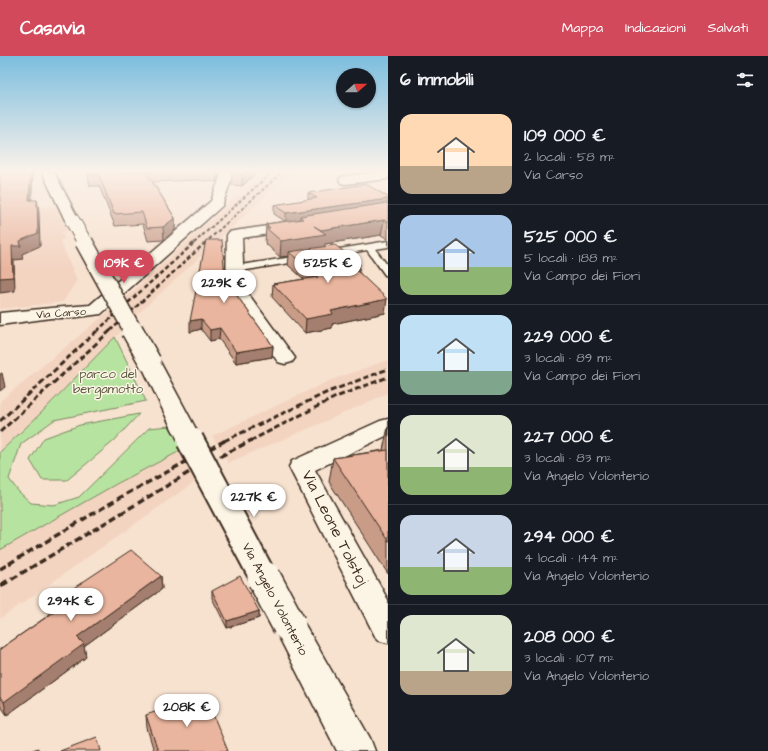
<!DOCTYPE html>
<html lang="it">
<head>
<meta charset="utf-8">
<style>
	body { margin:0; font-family:"Architects Daughter",sans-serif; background:#242831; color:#f1f3f6; height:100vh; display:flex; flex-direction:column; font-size:15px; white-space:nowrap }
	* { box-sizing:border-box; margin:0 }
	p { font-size:13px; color:#9ea1a6 }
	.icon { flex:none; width:22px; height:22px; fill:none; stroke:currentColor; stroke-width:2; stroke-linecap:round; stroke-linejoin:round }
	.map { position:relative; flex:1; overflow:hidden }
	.drawer { display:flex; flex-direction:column; background:#171b24; width:380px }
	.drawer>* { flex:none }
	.needle { width:26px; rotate:69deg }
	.buttons { position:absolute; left:336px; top:12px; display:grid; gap:8px }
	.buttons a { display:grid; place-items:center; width:40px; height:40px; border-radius:50%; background:#171b24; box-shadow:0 1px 3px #0004; font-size:20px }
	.price { position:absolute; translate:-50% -34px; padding:0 9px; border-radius:14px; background:#fff; color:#222; font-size:13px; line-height:26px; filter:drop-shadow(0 1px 2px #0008) }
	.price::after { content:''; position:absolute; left:50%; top:24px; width:12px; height:9px; margin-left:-6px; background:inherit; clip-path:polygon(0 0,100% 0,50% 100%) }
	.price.active { background:#d1495b; color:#fff }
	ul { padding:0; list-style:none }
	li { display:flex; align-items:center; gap:12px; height:100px; padding:0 12px }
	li+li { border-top:1px solid #363941 }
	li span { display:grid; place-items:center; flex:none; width:112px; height:80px; border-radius:12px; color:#555 }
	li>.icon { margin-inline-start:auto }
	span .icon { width:48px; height:48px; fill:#fffc; stroke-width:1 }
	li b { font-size:17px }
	h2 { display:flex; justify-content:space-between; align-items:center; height:48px; padding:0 12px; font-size:17px }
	header { display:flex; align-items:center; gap:24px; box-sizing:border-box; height:56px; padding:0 20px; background:#d1495b; color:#fff }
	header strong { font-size:19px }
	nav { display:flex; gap:22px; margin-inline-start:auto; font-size:14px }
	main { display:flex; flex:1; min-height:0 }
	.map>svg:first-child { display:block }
	.built { fill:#f3d4c1 }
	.green { fill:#b7e3a0; stroke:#79865f }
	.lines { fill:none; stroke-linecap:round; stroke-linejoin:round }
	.lane-casing { stroke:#3b2a1e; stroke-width:3 }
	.street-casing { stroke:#3b2a1e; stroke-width:3 }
	.secondary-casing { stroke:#3b2a1e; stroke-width:3 }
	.lane { fill:#fcf5e5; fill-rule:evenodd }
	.street { fill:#fcf5e5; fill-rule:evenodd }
	.secondary { fill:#fcf5e5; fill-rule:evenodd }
	.rail-far4 { stroke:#3b2a1e; stroke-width:2; stroke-dasharray:3.5 2; stroke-linecap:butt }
	.rail-far3 { stroke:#3b2a1e; stroke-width:2.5; stroke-dasharray:4.5 2.5; stroke-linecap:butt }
	.rail-far2 { stroke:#3b2a1e; stroke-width:3; stroke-dasharray:6 3; stroke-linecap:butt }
	.rail-far1 { stroke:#3b2a1e; stroke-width:3.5; stroke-dasharray:7 3.5; stroke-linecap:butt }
	.rail { stroke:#3b2a1e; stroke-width:4.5; stroke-dasharray:9 4.5; stroke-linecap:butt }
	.secondary-bridge-far4-casing { stroke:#3b2a1e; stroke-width:16; stroke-linecap:butt }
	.secondary-bridge-far3-casing { stroke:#3b2a1e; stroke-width:20; stroke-linecap:butt }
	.secondary-bridge-far2-casing { stroke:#3b2a1e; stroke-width:24; stroke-linecap:butt }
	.secondary-bridge-far1-casing { stroke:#3b2a1e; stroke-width:30; stroke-linecap:butt }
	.secondary-bridge-casing { stroke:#3b2a1e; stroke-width:36; stroke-linecap:butt }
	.secondary-bridge-far4 { stroke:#fcf5e5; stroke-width:14 }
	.secondary-bridge-far3 { stroke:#fcf5e5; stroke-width:17 }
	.secondary-bridge-far2 { stroke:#fcf5e5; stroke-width:21 }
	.secondary-bridge-far1 { stroke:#fcf5e5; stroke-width:26 }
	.secondary-bridge { stroke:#fcf5e5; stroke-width:33 }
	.wall { fill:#c99c88; stroke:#3b2a1e }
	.shaded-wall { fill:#a47f6f; stroke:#3b2a1e }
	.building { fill:#eab59e; stroke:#3b2a1e }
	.labels { text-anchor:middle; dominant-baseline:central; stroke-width:3; stroke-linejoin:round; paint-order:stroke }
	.far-street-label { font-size:11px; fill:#3b2a1e; stroke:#fcf5e5 }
	.park-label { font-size:13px; fill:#5a583e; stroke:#fcf5e5 }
	.street-label { font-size:13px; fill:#3b2a1e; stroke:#fcf5e5 }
	.near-street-label { font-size:16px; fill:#3b2a1e; stroke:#fcf5e5 }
</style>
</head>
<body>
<header>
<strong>Casavia</strong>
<nav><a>Mappa</a><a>Indicazioni</a><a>Salvati</a></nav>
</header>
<main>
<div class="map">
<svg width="388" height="695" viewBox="0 0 388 695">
	<rect width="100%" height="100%" fill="#f7e2d0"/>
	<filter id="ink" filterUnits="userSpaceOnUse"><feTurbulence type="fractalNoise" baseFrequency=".025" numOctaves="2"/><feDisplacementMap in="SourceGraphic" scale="8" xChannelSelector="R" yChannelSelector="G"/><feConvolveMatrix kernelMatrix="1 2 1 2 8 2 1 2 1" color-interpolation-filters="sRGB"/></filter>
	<g filter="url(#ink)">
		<path class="built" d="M263,116H292L140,256L41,357L0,396V345L132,236Z
			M55,150L68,175L62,176L65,183L60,184L77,224L63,246L0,253V153Z
			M388,304V337L333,362L228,407L212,380L331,324Z
			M184,393L196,425L0,563V494L118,427Z"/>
		<path class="green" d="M115,281L146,345L54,364L21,388L9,423L18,435L31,447L54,449L79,441L149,372L169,370L184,393L118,427L0,494V396L41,357Z
			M139,358L114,385L67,424H42L30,404L44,382L80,369Z"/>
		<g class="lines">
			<g class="lane-casing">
				<path id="lane" d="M388,185V191L375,193L388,210V220L385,219L367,194L327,201L322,198L327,195Z
					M306,199L309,200L311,202L309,204L234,216L229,213L234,210Z"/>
			</g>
			<g class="street-casing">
				<path id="street" d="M222,116H234L222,150L101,258L70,262H51L0,269V257L51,252L90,249L211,145Z
					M382,116H388V123L345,128L341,127L339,124L341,121L345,120Z
					M296,166L301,167L303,170L301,173L242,182L244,232L295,302L292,306L285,308L278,306L226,232L227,179L229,176L234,175Z
					M388,363V379L315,414L388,544V587L377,584L289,411L292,405L380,365Z"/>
			</g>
			<g class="secondary-casing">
				<path id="secondary" d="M42,116H54L79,164L77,167L72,168L67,167L65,164Z
					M150,300L157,302L160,306L197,375L193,380L185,382L177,380L173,375L140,306L143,302Z
					M289,556L300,560L370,682L375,695H337L273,569L278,560Z"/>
			</g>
			<use href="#lane" class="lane"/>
			<use href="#street" class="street"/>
			<use href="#secondary" class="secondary"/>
			<path class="rail-far4" d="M194,187L272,116
				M205,187L282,116"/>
			<path class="rail-far3" d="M97,275L195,186
				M110,275L206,186"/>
			<path class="rail-far2" d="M0,365L98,274
				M0,376L111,274
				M224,385L328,336L388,313
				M250,385L336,341L388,321"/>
			<path class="rail-far1" d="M0,513L121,441L226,384
				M12,523L188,417L252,384"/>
			<path class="rail" d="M0,530L13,522"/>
			<g class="secondary-bridge-far4-casing">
				<path id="secondary-bridge-far4" d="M72,164L85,187"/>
			</g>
			<g class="secondary-bridge-far3-casing">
				<path id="secondary-bridge-far3" d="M84,186L133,275"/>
			</g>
			<g class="secondary-bridge-far2-casing">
				<path id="secondary-bridge-far2" d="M132,274L150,306
					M185,375L190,385"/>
			</g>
			<g class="secondary-bridge-far1-casing">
				<path id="secondary-bridge-far1" d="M190,384L264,523"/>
			</g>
			<g class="secondary-bridge-casing">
				<path id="secondary-bridge" d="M264,522L289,569"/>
			</g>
			<use href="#secondary-bridge-far4" class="secondary-bridge-far4"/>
			<use href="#secondary-bridge-far3" class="secondary-bridge-far3"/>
			<use href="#secondary-bridge-far2" class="secondary-bridge-far2"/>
			<use href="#secondary-bridge-far1" class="secondary-bridge-far1"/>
			<use href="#secondary-bridge" class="secondary-bridge"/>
		</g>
		<path class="wall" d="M87,116H221L216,126L198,124L153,126L175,162V174L164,184L148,185L143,168L115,170L99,130H90Z
			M232,116H258L242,130L231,129Z
			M308,137L388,141V183L381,179L325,188L324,190L359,216L385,257L332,268V272L305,277L272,241L273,228L304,223L288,209L289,200L280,201L265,187L266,168L285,165L274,158V149L308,144Z
			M225,223L273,290L272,301L236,307L219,283L210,285L201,273L190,276Z
			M388,371V518L329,426L333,402L384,394H383Z
			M161,520L162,533L84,590L86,601L7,659L0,649V593L49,559L48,549Z
			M212,535L259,555V562L227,572L212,542Z
			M146,659L228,695H154L147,672Z"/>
		<path class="shaded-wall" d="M31,116H33L31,156L29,144Z
			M217,116H221L216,126Z
			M246,116H258L242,130V119Z
			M388,143V151L300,160V164L286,166V157Z
			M37,144L39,156L40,190L22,198L23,203L14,204L15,235L0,237V222L12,190Z
			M175,162V174L164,184L163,171Z
			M384,164L381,179L325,188L324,194L289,196V200L280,201L281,185L321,174Z
			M360,208L358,221L352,210Z
			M387,243L385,257L332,268V272L305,277L306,263L331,255Z
			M201,263V273L190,276V265Z
			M220,272L219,283L210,285V274Z
			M273,290L272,301L236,307V296Z
			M2,317L5,331L0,335V318Z
			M161,520L162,533L84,590L86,601L7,659L4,646L77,581Z
			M259,555V562L227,572V565Z"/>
		<path class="building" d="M0,116H31L29,144H37L38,177L20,185L21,190H12L13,221L0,222Z
			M88,116H146L175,162L163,171L147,172L142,156L114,158L99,119H89Z
			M232,116H246L242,119L231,118Z
			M366,128L388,141V143L286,157L274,149L317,142L308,137Z
			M388,147V166L384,164L321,174L314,170L326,178L281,185L266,172H270L266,168L303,163L300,160Z
			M206,184H222L225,223L273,290L236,296L220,272L210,274L201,263L190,265Z
			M335,189L360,208L352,210L387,243L331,255L333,258L306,263L273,228L318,221L289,196Z
			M388,394V485L333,402Z
			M131,494L161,520L77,581L84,588L4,646L0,641V593L54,556L48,549Z
			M240,520L259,555L227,565L212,535Z
			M205,639L228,695H158L146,659Z
			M97,681L101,695H60Z
			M38,692V695H30Z"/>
	</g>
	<linearGradient id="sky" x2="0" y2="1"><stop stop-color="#7cbedf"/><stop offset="0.54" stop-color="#fbf2ea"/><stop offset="1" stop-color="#fbf2ea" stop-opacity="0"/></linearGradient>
	<rect width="388" height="213" fill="url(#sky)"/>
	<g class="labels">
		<g class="far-street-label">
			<text transform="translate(61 257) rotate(-4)">Via Carso</text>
		</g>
		<g class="park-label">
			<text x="108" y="318">parco del<tspan x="108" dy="15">bergamotto</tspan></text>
		</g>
		<g class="street-label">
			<text transform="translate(275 543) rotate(62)">Via Angelo Volonterio</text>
		</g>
		<g class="near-street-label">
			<text transform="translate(335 472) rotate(63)">Via Leone Tolstoj</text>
		</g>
	</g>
</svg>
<div class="buttons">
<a><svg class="needle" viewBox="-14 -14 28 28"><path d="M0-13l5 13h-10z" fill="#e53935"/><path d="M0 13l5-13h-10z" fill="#9ea1a6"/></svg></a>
</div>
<b class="price active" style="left:124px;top:228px">109K €</b>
<b class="price" style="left:328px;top:228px">525K €</b>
<b class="price" style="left:224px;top:248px">229K €</b>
<b class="price" style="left:254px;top:462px">227K €</b>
<b class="price" style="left:71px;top:566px">294K €</b>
<b class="price" style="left:187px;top:672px">208K €</b>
</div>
<section class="drawer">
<h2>6 immobili<svg class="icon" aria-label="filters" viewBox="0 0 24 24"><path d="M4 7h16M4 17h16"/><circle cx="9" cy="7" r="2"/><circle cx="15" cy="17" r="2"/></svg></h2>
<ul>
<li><span style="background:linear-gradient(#ffd9b3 65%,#b9a48a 0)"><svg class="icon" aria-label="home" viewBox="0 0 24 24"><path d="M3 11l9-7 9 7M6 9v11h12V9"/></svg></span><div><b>109 000 €</b><p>2 locali · 58 m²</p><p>Via Carso</p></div></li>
<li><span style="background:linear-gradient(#a9c7e8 65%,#8fb573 0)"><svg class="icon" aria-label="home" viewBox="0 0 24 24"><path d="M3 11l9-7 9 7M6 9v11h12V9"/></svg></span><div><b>525 000 €</b><p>5 locali · 188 m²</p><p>Via Campo dei Fiori</p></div></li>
<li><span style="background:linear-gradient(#bfe0f5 70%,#7fa58c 0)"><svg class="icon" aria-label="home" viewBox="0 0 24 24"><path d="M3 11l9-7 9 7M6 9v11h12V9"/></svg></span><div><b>229 000 €</b><p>3 locali · 89 m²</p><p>Via Campo dei Fiori</p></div></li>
<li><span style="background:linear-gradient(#dfe7d0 65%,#8fb573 0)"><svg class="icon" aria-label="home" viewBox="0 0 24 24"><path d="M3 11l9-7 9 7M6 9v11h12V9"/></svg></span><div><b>227 000 €</b><p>3 locali · 83 m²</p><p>Via Angelo Volonterio</p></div></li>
<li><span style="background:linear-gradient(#c9d6e8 65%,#8fb573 0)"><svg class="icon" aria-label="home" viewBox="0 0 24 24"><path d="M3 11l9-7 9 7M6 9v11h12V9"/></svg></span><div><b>294 000 €</b><p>4 locali · 144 m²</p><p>Via Angelo Volonterio</p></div></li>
<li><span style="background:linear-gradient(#dfe7d0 70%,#b9a48a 0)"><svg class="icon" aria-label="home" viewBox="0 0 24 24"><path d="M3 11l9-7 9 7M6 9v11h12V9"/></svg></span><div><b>208 000 €</b><p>3 locali · 107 m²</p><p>Via Angelo Volonterio</p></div></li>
</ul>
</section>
</main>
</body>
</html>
